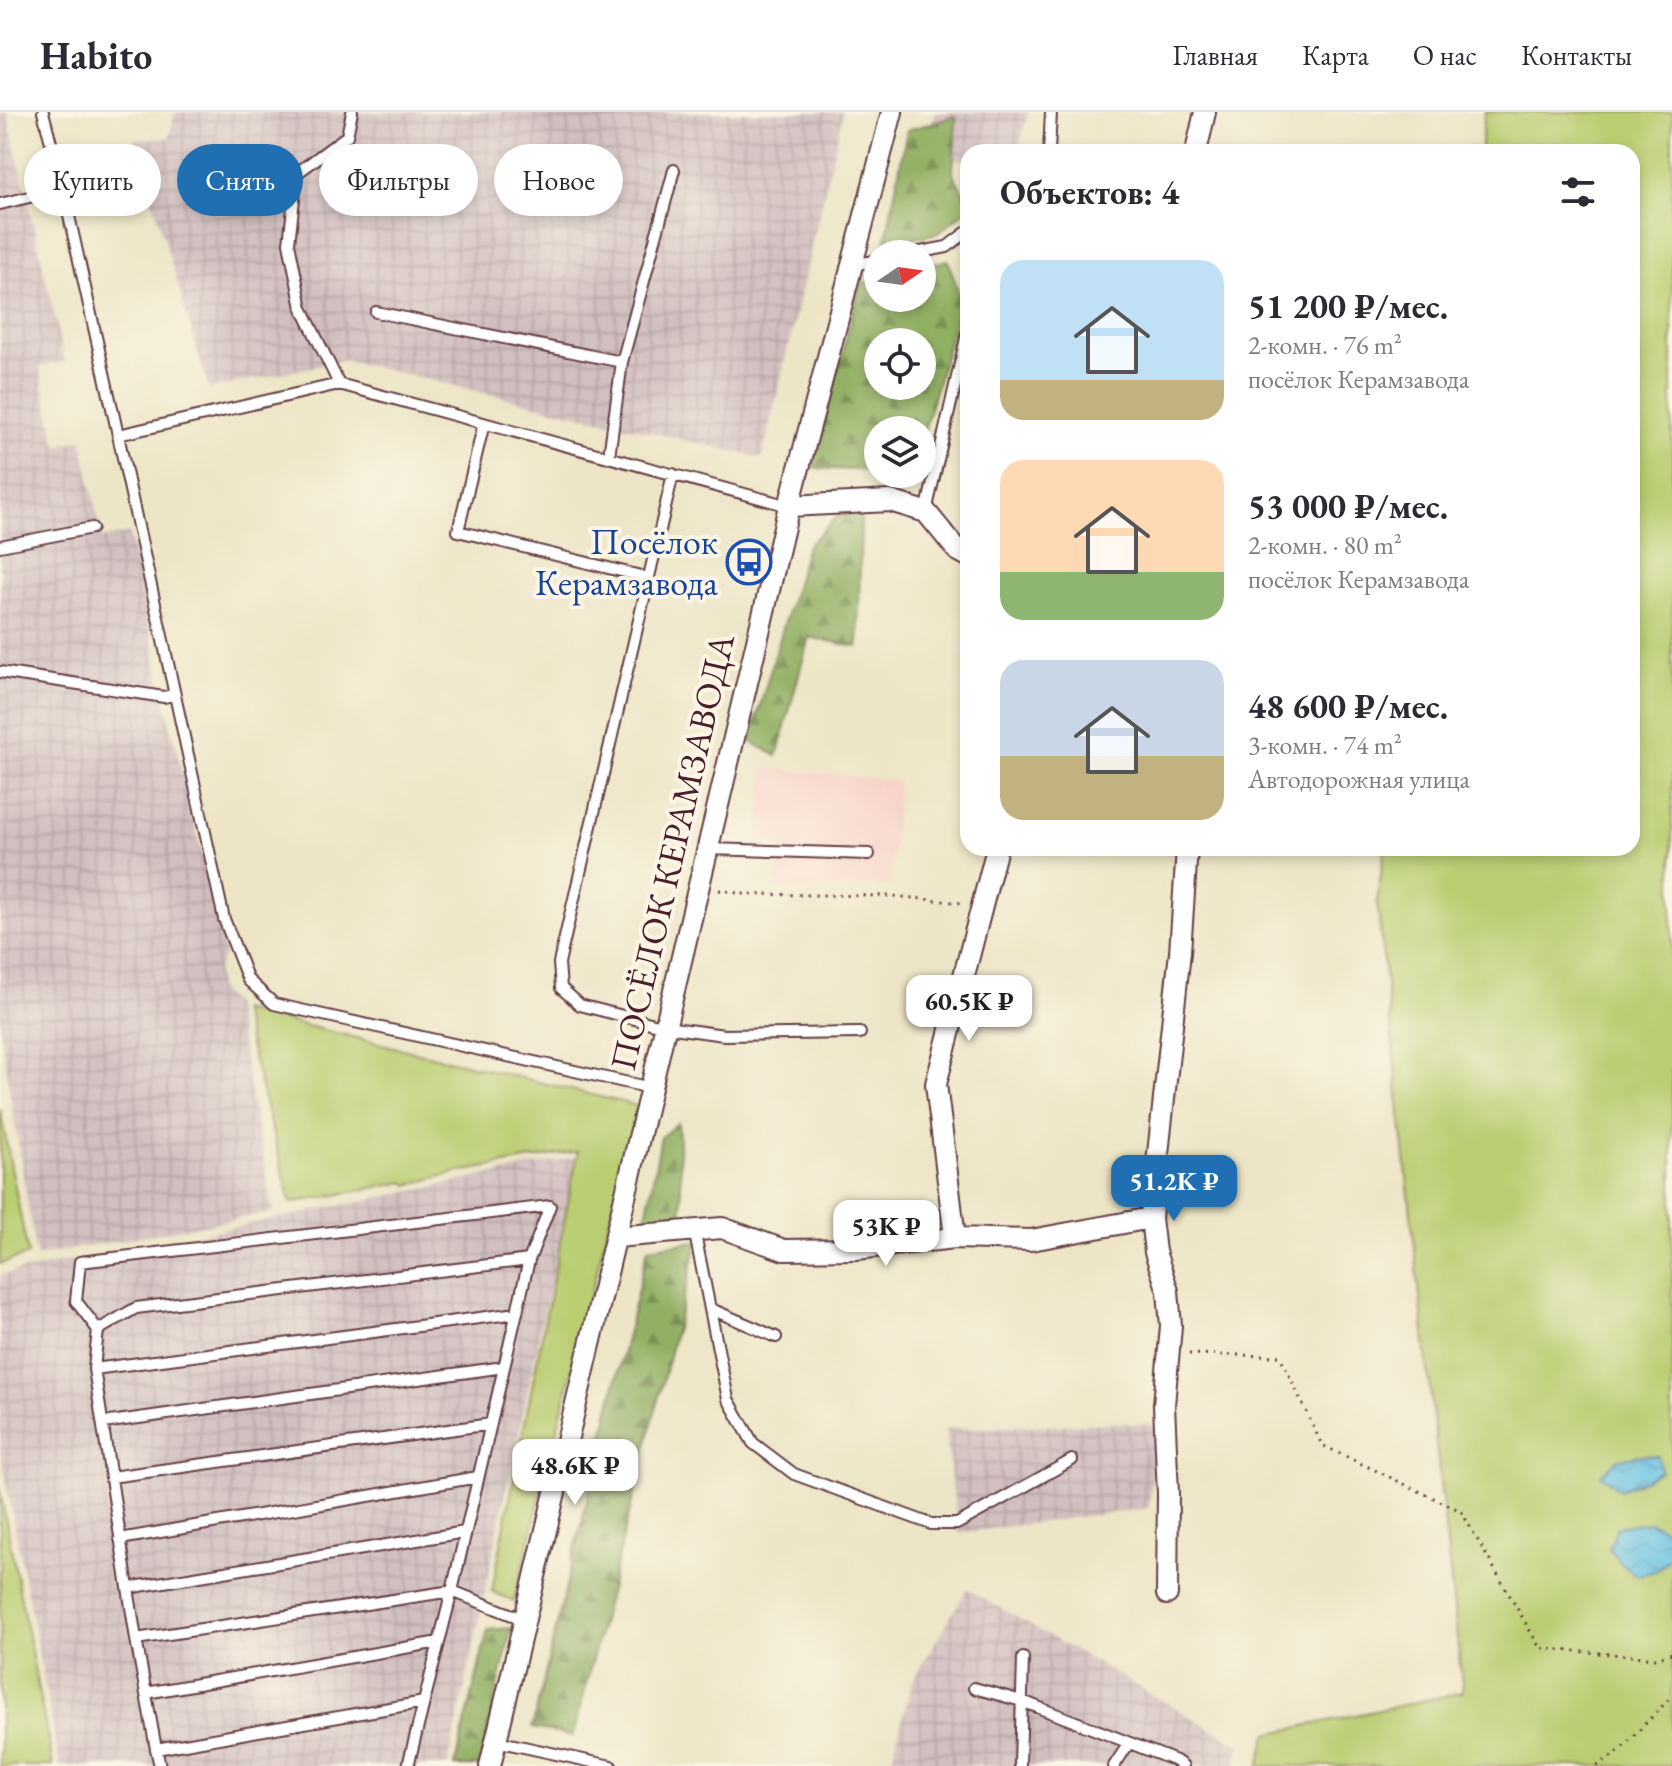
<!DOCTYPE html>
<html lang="ru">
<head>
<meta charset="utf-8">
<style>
	body { margin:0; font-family:"EB Garamond",serif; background:#f7f7f7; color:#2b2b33; height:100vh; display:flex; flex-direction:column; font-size:30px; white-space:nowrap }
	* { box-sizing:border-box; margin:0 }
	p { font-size:26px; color:#7c7c81 }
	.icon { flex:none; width:44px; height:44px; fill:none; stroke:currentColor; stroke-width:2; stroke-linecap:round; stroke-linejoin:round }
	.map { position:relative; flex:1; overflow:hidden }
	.panel { position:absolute; left:960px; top:32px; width:680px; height:712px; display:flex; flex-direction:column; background:#fff; border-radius:24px; box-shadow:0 4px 12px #0003 }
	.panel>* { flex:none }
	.top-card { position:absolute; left:24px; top:32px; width:760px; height:72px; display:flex; gap:16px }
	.needle { width:52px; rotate:77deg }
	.buttons { position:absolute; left:864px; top:128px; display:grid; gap:16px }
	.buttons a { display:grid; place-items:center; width:72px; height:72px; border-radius:50%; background:#fff; box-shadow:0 4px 12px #0003; font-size:40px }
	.price { position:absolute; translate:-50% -68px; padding:0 18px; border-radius:16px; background:#fff; color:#222; font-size:26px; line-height:52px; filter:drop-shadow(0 2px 4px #0008) }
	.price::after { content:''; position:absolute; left:50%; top:48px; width:24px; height:18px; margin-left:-12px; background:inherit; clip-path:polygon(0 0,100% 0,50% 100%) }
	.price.on { background:#1f6fb2; color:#fff }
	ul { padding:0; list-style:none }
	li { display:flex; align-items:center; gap:24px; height:200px; padding:0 40px }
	li span { display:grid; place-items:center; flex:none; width:224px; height:160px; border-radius:24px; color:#555 }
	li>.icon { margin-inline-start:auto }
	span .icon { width:96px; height:96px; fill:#fffc; stroke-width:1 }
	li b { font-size:34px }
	h2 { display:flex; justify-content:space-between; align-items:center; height:96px; padding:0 40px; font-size:34px }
	.pill { padding:0 28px; border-radius:36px; background:#fff; box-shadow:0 4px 12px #0003; font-size:28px; line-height:72px }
	.pill.on { background:#1f6fb2; color:#fff }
	header { display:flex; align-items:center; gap:48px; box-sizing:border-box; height:112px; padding:0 40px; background:#fff; border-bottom:2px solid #e1e1e2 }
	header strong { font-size:38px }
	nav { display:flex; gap:44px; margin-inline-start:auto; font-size:28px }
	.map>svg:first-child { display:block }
	.built { fill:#f7d1c8 }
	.industrial { fill:url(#industrial-grid) }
	.green { fill:#b9cd71; stroke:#82764e; stroke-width:2 }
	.forest { fill:url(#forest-firs); stroke:#6e6847; stroke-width:2; fill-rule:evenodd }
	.water { fill:url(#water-waves); stroke:#587088; stroke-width:2 }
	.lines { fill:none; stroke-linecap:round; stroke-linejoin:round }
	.service-casing { stroke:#623d42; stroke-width:14 }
	.minor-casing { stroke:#623d42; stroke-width:24 }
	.path { stroke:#623d42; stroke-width:3; stroke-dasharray:2 6; stroke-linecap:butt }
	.service { stroke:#fff; stroke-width:10 }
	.minor { stroke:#fff; stroke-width:20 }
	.labels { text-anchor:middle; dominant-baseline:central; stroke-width:8; stroke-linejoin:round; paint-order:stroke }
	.transit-label { font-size:36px; fill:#164399; stroke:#fcf5e5; text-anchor:end }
	.street-label { font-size:36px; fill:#4a1f2b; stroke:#fcf5e5 }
</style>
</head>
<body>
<header>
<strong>Habito</strong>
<nav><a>Главная</a><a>Карта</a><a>О нас</a><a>Контакты</a></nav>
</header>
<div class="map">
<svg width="1672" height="1654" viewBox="0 0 1672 1654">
	<defs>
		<pattern id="industrial-grid" width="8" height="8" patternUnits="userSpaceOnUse" patternTransform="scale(2)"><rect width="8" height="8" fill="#d2bfc0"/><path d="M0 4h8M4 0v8" fill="none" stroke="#b6a4a5"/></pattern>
		<pattern id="forest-firs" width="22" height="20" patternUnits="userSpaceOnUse" patternTransform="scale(2)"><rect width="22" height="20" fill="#92b063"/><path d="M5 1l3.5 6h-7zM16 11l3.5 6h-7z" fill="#798f52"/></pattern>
		<pattern id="water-waves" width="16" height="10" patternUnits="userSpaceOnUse" patternTransform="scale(2)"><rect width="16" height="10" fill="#66c2e4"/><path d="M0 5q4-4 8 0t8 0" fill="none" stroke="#5aa6c4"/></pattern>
	</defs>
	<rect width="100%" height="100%" fill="#fcf5e5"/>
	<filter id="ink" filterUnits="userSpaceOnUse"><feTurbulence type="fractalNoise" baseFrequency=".0125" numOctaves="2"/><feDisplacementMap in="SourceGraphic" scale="16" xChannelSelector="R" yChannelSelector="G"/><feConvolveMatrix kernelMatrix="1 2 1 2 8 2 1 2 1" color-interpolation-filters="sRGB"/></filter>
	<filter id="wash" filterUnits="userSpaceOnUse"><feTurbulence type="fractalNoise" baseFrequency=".006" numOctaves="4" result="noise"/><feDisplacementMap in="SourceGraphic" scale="32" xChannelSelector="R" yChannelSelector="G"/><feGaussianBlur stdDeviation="1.8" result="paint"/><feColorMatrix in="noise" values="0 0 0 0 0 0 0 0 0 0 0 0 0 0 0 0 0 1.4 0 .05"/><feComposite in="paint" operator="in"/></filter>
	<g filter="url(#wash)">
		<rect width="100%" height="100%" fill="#ede5c6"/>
		<path class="built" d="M765,656L899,669L890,773L775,777L782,732L757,730Z"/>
		<path class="industrial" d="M0,0H7L65,249L39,255L57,334L82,328L102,427L129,421L164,585L225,841L217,858L218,877L234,893L273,1100L36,1144L0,918Z
			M175,0H843L762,346L345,248L209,277L134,27L169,26Z
			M935,0H1028L1017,40H968V50L921,40Z
			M577,1045L448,1654H60L0,1338V1163Z
			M1118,1311L1157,1313L1149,1396L958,1421L945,1317Z
			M967,1477L1240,1633L1235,1654H890L912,1569Z"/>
		<path class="green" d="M1485,0H1672V1654H1259L1267,1622L1463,1580L1377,789L1385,736H1632V40H1480Z
			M241,898L638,994L514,1490L492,1479L578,1039L454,1061L408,1073L405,1070L291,1091Z
			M0,997L28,1143L0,1152Z
			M0,1378L53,1654H0Z"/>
		<path class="forest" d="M956,4L953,61L968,89V97L938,121L885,132L907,18Z
			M948,148L961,188L922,325V318H878V359L813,356L860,172L878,167V186H922V155ZM878,230H922V274H878Z
			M840,402L861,403L858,535L809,525L777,644L750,629L807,434Z
			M678,1011L682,1100L645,1110L661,1025Z
			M698,1129L573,1624L532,1616L648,1136Z
			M512,1516L479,1654H455L488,1518Z"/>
		<path class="water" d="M1639,1343L1658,1344L1661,1359L1644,1368L1620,1378L1601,1363L1617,1348Z
			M1651,1410L1670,1421L1672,1444L1656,1459L1636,1464L1620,1450L1609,1437L1617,1415Z"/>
	</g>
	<g filter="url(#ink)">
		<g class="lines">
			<g class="service-casing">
				<path id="service" d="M43,0L63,77
					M1049,40L1051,0
					M0,92L63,77L118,323L339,272L789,394
					M910,142L947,135L968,119
					M853,153L878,148
					M376,200L622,250
					M339,272L302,196L289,131L297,61L347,24L352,0
					M484,311L458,419L649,466
					M118,323L224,807L248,868L274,892L651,976
					M609,344L622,250L674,58
					M673,362L559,851L561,876L580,893L666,915L724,923L860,921
					M926,400L968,217
					M0,434L92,416
					M0,560L164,585L173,583
					M708,737L869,742
					M694,1117L728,1287L753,1331L794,1362L931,1412H957L1072,1348
					M711,1197L776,1225
					M98,1218L76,1189L80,1150L550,1094L529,1148
					M94,1257L517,1201
					M103,1311L504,1255
					M111,1365L491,1312
					M120,1427L478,1365
					M128,1476L465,1420
					M136,1527L156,1637L424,1590L452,1479L529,1148L136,1196L98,1218L94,1257L136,1527L452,1479L525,1508
					M974,1576L1022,1589L1176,1649L1183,1654
					M146,1581L439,1530
					M496,1629L611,1654
					M156,1637L160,1654
					M408,1654L424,1590
					M1020,1654L1023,1546
					M1114,1654L1129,1631"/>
			</g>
			<g class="minor-casing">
				<path id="minor" d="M1196,40L1205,0
					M789,394L890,389L926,400L957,438L968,444
					M616,1125L722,1116L784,1138L856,1137L955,1126L1031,1128L1151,1106
					M955,1126L936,972L997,736
					M1167,1482L1168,1382L1164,1293L1171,1214L1168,1179L1155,1140L1151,1106L1180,840L1187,736
					M490,1654L789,394L892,0"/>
			</g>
			<path class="path" d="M719,778L743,782L892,784L963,791
				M1189,1242L1280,1244L1322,1333L1461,1399L1540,1536L1657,1546L1672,1541
				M1597,1654L1618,1640L1672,1584"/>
			<use href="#service" class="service"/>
			<use href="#minor" class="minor"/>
		</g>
	</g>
	<defs>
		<g id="bus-ring" transform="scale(2.3)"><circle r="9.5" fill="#fcf5e5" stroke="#1a4fb4" stroke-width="1.5"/><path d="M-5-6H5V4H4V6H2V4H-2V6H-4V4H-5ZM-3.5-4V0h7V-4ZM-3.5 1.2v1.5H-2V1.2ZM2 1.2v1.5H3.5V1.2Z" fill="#1a4fb4"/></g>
	</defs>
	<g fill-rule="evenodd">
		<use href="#bus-ring" x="749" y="450"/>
	</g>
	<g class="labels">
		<g class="transit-label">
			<text x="718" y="429">Посёлок<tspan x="718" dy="41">Керамзавода</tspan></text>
		</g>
		<g class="street-label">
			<text transform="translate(672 740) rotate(-77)">ПОСЁЛОК КЕРАМЗАВОДА</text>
		</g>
	</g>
</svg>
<div class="buttons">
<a><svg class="needle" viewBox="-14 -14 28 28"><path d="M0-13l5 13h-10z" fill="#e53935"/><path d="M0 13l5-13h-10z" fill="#7c7c81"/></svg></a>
<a><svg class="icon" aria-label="locate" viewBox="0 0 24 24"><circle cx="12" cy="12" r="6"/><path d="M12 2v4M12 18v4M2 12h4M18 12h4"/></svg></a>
<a><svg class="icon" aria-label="layers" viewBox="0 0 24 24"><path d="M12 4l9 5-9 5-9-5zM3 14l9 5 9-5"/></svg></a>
</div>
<b class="price" style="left:969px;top:931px">60.5K ₽</b>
<b class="price on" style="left:1174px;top:1111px">51.2K ₽</b>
<b class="price" style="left:886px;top:1156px">53K ₽</b>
<b class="price" style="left:575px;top:1395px">48.6K ₽</b>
<div class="top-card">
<a class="pill">Купить</a>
<a class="pill on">Снять</a>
<a class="pill">Фильтры</a>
<a class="pill">Новое</a>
</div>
<section class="panel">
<h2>Объектов: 4<svg class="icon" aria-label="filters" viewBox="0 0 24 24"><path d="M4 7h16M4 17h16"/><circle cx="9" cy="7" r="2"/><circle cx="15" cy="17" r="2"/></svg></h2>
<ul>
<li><span style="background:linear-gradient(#bfe0f5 75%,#c2b280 0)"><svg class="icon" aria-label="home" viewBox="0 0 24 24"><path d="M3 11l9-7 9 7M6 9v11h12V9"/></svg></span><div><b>51 200 ₽/мес.</b><p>2-комн. · 76 m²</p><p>посёлок Керамзавода</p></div></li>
<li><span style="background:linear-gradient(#ffd9b3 70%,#8fb573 0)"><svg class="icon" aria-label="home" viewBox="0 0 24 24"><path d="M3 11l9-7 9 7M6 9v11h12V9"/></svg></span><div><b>53 000 ₽/мес.</b><p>2-комн. · 80 m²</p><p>посёлок Керамзавода</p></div></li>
<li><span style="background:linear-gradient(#c9d6e8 60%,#c2b280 0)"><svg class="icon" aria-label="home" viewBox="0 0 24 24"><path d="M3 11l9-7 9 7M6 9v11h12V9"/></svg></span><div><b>48 600 ₽/мес.</b><p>3-комн. · 74 m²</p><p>Автодорожная улица</p></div></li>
</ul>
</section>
</div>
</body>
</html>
